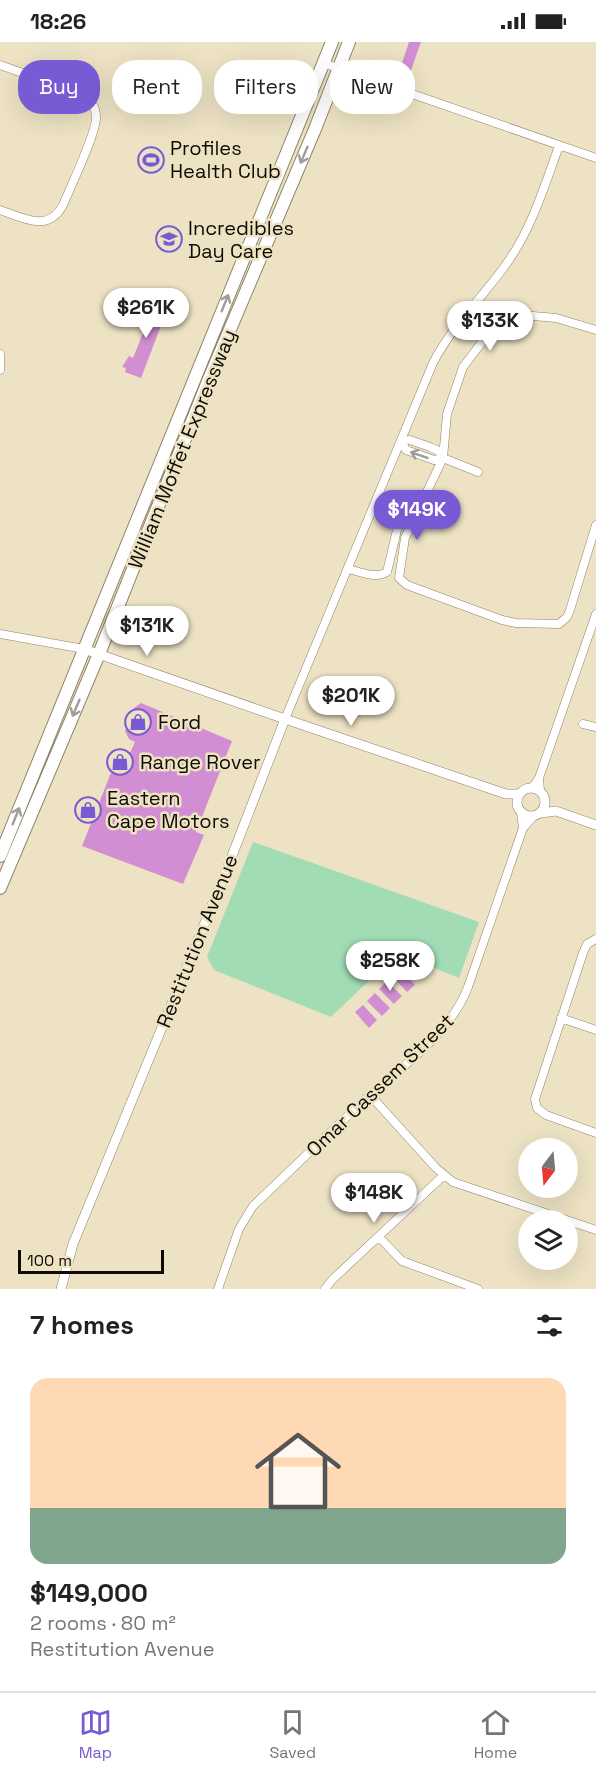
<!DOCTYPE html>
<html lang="en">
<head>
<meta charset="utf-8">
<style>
	body { margin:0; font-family:"Space Grotesk",sans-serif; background:#f6f6f6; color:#222; height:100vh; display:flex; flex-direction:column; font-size:22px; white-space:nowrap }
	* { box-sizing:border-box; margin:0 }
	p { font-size:20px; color:#767676 }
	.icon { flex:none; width:33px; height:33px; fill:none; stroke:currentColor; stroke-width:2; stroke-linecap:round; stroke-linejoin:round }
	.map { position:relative; height:1247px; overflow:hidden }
	.side { display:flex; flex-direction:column; background:#fff; flex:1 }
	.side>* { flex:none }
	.guide { position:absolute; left:18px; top:18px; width:561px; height:54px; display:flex; gap:12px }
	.needle { width:39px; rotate:196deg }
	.tools { position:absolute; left:518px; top:1096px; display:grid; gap:12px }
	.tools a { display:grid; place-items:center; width:60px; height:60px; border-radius:50%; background:#fff; box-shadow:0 6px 24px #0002; font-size:30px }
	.scale { position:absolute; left:18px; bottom:15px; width:146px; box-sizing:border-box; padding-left:6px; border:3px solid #0f0b03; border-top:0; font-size:16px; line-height:21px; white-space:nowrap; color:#0f0b03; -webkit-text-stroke:4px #ede2c3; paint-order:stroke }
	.price { position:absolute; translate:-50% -51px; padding:0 14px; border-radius:21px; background:#fff; color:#222; font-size:20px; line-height:39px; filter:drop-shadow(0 2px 3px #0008) }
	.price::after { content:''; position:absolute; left:50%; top:36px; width:18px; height:14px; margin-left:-9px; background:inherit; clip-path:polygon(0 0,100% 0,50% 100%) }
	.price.selected { background:#775ad4; color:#fff }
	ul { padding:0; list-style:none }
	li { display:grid; align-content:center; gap:12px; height:318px; padding:0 30px }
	li span { display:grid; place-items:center; height:186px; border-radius:18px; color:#555 }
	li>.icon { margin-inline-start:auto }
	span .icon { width:108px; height:108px; fill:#fffc; stroke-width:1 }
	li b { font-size:26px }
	h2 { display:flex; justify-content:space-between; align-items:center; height:72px; padding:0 30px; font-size:26px }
	.pill { padding:0 21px; border-radius:24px; background:#fff; box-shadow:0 6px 24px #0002; font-size:21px; line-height:54px }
	.pill.selected { background:#775ad4; color:#fff }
	.status { display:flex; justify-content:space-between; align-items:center; height:42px; padding:0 30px; background:#fff; direction:ltr }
	.status svg { height:16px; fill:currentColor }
	.tabs { display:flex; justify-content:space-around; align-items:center; height:84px; border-top:2px solid #e0e0e0; background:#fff; font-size:16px; color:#767676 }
	.tabs a { display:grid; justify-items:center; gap:3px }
	.tabs .selected { color:#775ad4 }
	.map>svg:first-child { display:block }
	.green { fill:#a1dcb4 }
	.building { fill:#d28ed2 }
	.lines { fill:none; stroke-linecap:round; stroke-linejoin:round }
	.minor-casing { stroke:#8e8468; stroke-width:9 }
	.tertiary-casing { stroke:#8e8468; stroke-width:10 }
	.primary-casing { stroke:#8e8468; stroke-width:14 }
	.minor { stroke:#fff; stroke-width:8 }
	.tertiary { stroke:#fff; stroke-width:9 }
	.primary { stroke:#fff; stroke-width:12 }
	.oneway { stroke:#9f9d9a }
	.labels { text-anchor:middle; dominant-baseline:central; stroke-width:5; stroke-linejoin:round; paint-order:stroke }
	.poi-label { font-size:20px; fill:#0f0b03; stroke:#ede2c3; text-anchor:start }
	.street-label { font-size:20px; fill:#0f0b03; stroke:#ede2c3 }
</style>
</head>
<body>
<div class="status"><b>18:26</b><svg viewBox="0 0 49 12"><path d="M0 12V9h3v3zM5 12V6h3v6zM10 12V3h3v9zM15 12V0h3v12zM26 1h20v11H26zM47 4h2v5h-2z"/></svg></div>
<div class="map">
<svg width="596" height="1247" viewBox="0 0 596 1247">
	<rect width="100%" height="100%" fill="#ede2c3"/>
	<path class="green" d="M253,800L479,880L459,936L398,911L331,975L214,928L207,915Z"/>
	<path class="building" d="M409,0H421L410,31L400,27Z
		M143,259L167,268L141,336L125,330L126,326L122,325L129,314L133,316L149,276L138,271Z
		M141,661L232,699L196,790L204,793L183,842L82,804L118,713L124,711L129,713L135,700L129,697L125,689L134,666Z
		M401,927L415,943L407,950L393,935Z
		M387,939L402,954L394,962L379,947Z
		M375,951L390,966L382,974L367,959Z
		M363,963L377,978L369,986L355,970Z"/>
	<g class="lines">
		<g class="minor-casing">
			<path id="minor" d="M323,21L596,116
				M0,23L82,52C90,57 96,65 96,75C97,90 70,146 63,163C48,191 23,176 0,168
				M596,288L556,276L533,274H507L495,283L463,325L447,372L443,416L405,496L399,536L407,543L502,578L516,581L559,582L567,575L570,568L596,483
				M0,312V328
				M443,416L434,418L406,408L401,399L410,398L430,405L439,409L443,416L478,430
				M349,527C360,530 376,537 387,530L397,488L407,462
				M0,592L84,607
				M285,677L433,321C452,284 483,255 507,221C532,186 544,145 559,104
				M583,682L596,685
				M539,736L540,749
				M532,746L539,736L596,572
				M521,770L523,786
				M596,897L587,902L583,911L535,1057L537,1066L546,1073L596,1091
				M561,976L596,988
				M370,1053L436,1126L453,1140L596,1188
				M379,1195L402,1219L478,1247
				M218,1247L239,1187L253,1164C292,1127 330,1090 370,1053C406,1021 450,992 468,945L523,786L534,774
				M325,1247L332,1238L444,1133"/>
		</g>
		<g class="tertiary-casing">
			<path id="tertiary" d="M84,607L285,677L506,752H520
				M517 760a14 14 0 1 1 28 0a14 14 0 1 1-28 0Z
				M541,771L556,769L596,783
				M61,1247L73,1202L225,832L285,677"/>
		</g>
		<g class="primary-casing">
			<path id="primary" d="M0,814L332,0
				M0,846L99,612L209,337L315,87L349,0"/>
		</g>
		<use href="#minor" class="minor"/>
		<use href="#tertiary" class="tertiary"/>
		<use href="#primary" class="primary"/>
	</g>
	<defs><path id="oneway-shaft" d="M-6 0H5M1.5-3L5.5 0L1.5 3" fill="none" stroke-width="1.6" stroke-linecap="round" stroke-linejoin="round" transform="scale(1.5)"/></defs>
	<g class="oneway">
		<use href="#oneway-shaft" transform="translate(304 113) rotate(113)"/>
		<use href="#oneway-shaft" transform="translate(225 261) rotate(-68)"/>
		<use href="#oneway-shaft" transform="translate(419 413) rotate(-161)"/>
		<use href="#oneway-shaft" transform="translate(76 666) rotate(113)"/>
		<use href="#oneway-shaft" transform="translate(16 774) rotate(-68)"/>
	</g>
	<defs>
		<g id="stadium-ring" transform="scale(1.35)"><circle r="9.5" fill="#ede2c3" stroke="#775ad4" stroke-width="1.5"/><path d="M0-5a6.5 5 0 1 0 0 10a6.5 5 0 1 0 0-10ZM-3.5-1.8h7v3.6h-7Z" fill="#775ad4"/></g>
		<g id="school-ring" transform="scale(1.35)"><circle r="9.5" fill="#ede2c3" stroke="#775ad4" stroke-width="1.5"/><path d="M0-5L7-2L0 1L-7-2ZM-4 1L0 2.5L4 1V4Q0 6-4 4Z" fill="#775ad4"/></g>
		<g id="shop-ring" transform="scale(1.35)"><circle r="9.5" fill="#ede2c3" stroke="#775ad4" stroke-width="1.5"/><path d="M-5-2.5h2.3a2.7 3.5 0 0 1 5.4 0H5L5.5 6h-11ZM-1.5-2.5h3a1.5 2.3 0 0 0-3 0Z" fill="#775ad4"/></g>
	</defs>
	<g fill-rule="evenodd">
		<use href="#stadium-ring" x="151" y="118"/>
		<use href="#school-ring" x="169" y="197"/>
		<use href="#shop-ring" x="138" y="680"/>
		<use href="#shop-ring" x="120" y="720"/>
		<use href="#shop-ring" x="88" y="768"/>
	</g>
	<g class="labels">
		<g class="poi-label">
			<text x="170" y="106">Profiles<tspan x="170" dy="23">Health Club</tspan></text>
			<text x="188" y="186">Incredibles<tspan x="188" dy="23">Day Care</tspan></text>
			<text x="158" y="680">Ford</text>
			<text x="140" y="720">Range Rover</text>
			<text x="107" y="756">Eastern<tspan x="107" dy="23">Cape Motors</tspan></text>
		</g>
		<g class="street-label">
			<text transform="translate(182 407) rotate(-68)">William Moffet Expressway</text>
			<text transform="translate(197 899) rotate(-68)">Restitution Avenue</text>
			<text transform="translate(380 1043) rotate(-44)">Omar Cassem Street</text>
		</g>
	</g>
</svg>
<div class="tools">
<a><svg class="needle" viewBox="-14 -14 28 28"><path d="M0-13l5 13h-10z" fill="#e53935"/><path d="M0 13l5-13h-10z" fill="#767676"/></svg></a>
<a><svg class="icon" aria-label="layers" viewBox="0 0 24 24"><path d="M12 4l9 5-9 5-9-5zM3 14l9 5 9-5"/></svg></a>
</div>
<div class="scale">100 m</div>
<b class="price" style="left:146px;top:297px">$261K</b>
<b class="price" style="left:490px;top:310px">$133K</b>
<b class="price selected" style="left:417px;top:499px">$149K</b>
<b class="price" style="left:147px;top:615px">$131K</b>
<b class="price" style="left:351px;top:685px">$201K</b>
<b class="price" style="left:390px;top:950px">$258K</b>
<b class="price" style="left:374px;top:1182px">$148K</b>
<div class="guide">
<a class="pill selected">Buy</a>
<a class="pill">Rent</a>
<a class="pill">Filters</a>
<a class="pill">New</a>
</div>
</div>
<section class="side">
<h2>7 homes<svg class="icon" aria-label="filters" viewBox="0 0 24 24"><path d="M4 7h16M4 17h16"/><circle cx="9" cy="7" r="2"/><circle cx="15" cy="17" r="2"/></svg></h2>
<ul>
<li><span style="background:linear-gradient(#ffd9b3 70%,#7fa58c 0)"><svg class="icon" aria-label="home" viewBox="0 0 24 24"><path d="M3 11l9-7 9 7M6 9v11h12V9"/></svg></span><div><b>$149,000</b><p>2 rooms · 80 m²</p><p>Restitution Avenue</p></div></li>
</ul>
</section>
<nav class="tabs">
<a class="selected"><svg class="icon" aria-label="map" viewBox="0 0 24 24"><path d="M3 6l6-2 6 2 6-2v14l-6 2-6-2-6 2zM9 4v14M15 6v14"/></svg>Map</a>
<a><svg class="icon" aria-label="saved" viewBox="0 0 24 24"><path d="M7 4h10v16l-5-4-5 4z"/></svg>Saved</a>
<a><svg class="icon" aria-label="home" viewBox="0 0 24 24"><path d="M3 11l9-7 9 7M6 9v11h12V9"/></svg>Home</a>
</nav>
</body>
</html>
